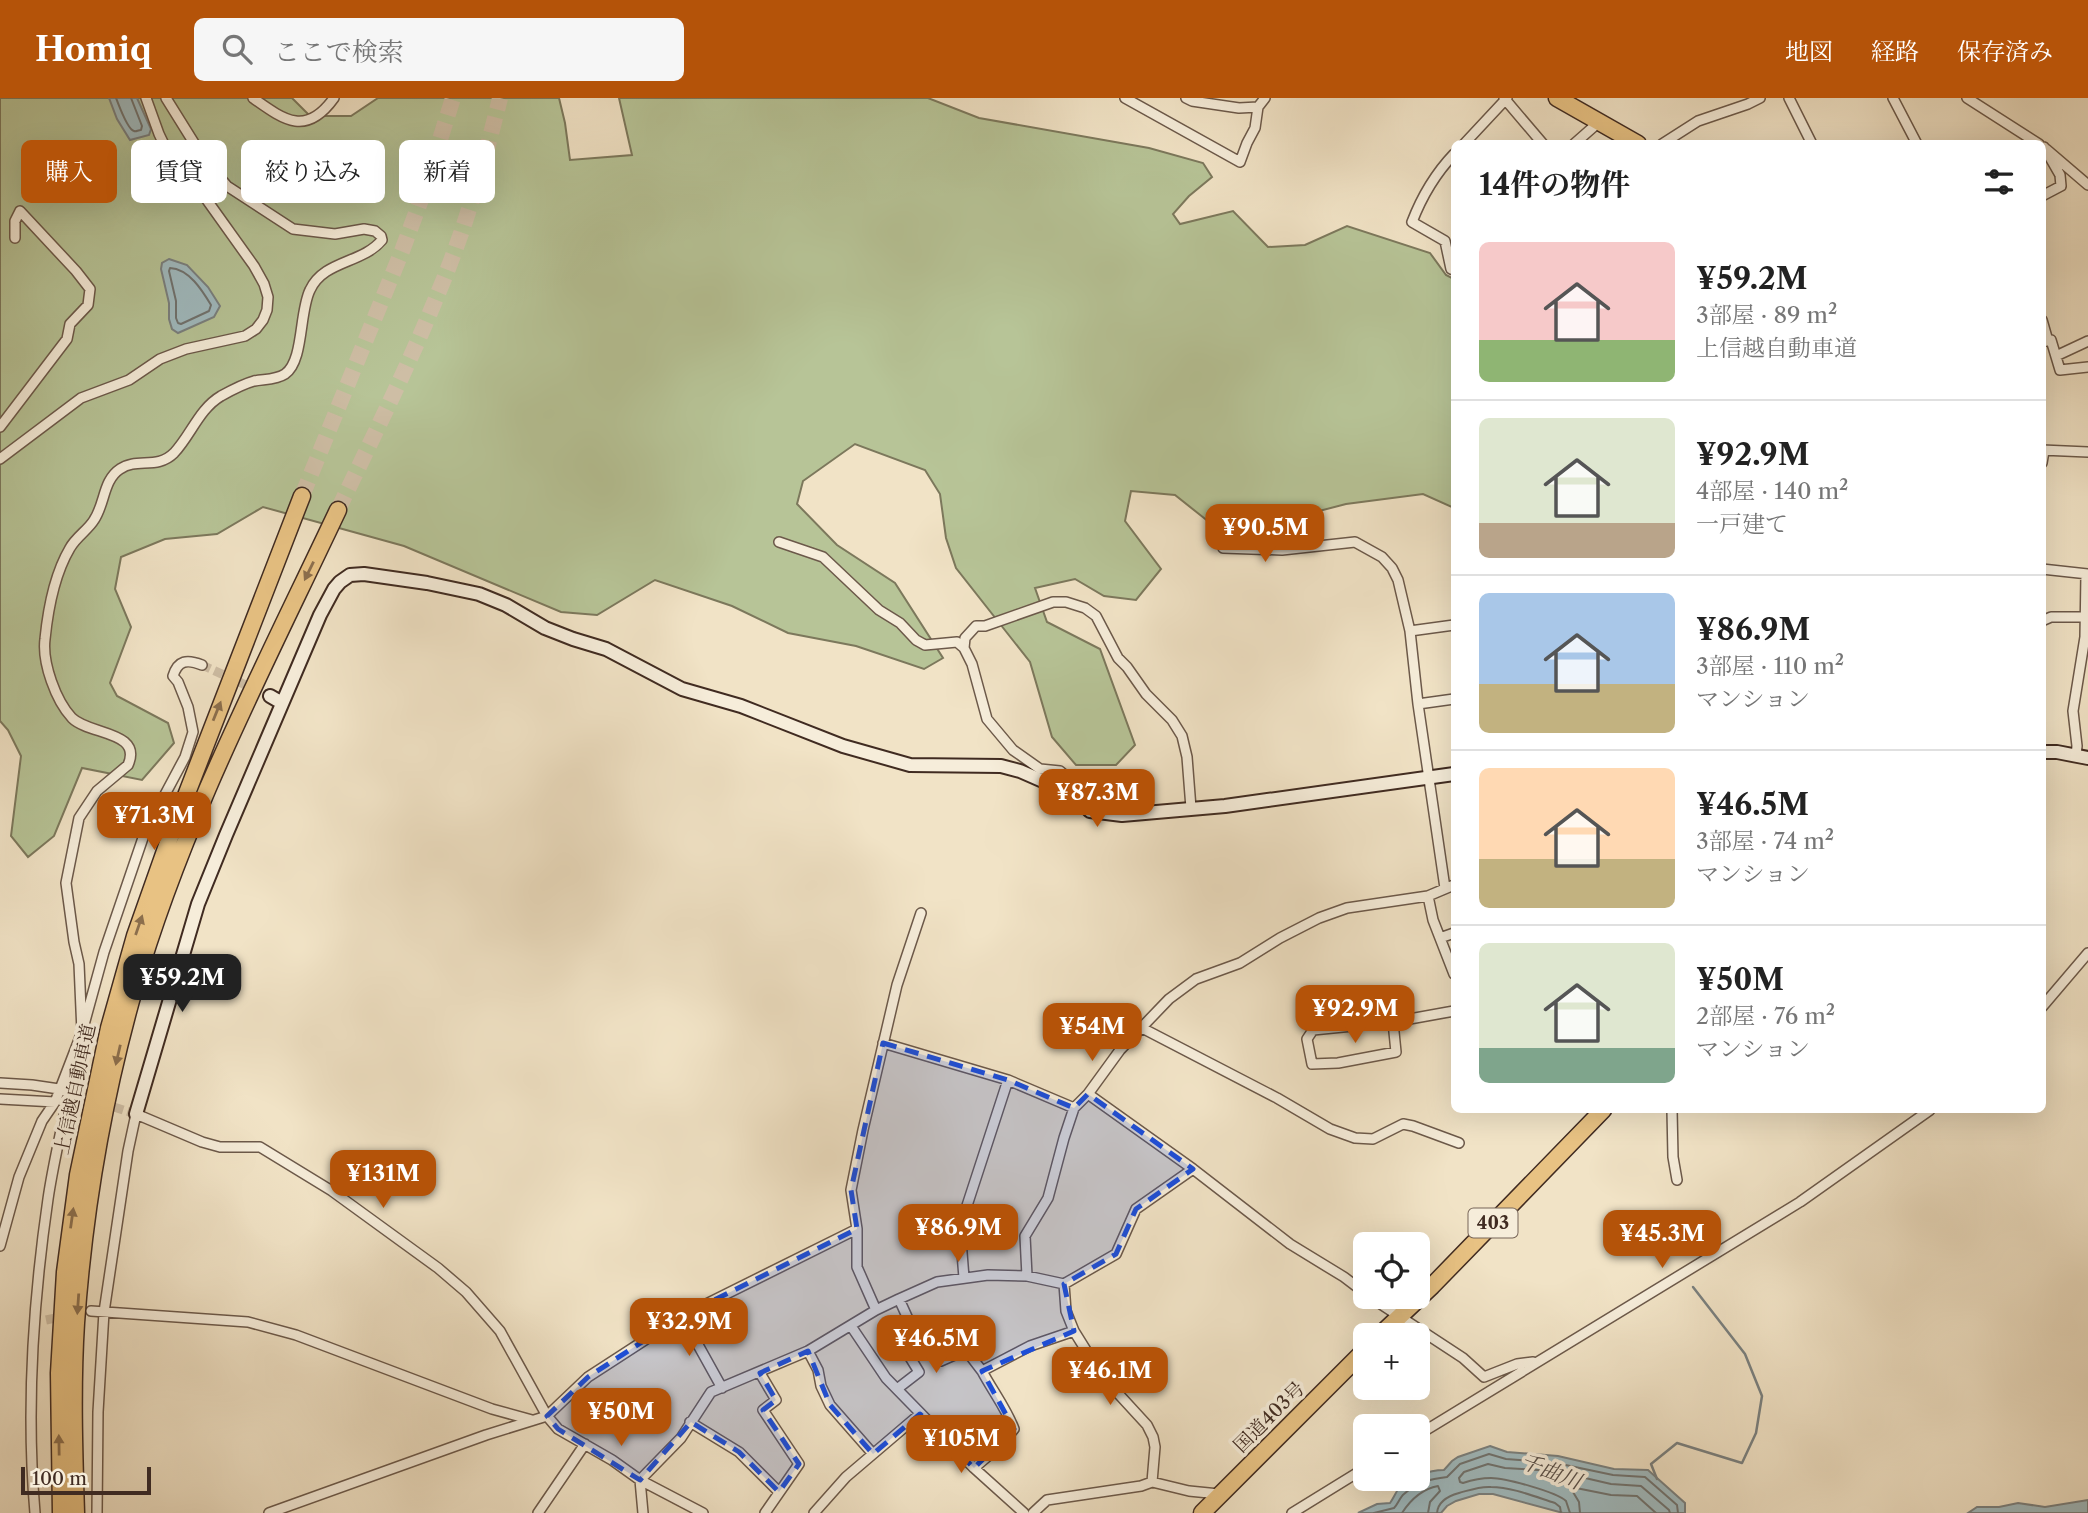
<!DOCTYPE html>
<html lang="ja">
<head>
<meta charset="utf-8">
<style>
	body { margin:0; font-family:"Libre Caslon Text","Noto Serif JP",serif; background:#f6f6f6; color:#222; height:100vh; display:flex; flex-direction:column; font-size:26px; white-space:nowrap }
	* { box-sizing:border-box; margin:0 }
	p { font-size:23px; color:#767676 }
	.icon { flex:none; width:38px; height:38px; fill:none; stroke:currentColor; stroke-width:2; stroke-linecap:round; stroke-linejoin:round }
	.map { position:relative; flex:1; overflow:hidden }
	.details { position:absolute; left:1451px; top:42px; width:595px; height:973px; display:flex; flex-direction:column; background:#fff; border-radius:10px; box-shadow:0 7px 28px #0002 }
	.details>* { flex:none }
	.hud { position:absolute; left:21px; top:42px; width:665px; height:63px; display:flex; gap:14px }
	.controls { position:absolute; left:1353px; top:1134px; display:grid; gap:14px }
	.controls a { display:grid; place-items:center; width:77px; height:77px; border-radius:10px; background:#fff; box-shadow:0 7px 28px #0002; font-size:35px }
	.scale { position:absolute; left:21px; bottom:18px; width:130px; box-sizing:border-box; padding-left:7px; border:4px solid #402b21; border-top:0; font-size:19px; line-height:24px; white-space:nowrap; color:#402b21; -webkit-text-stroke:5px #f6edda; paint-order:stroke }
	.price { position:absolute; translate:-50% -60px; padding:0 16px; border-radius:14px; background:#b45309; color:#fff; font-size:23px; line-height:46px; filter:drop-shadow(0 2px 4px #0008) }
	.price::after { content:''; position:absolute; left:50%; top:42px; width:21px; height:16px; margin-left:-10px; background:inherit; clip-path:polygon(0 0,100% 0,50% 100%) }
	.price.current { background:#222; color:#fff }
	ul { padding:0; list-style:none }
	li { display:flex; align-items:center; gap:21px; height:175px; padding:0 28px }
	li+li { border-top:2px solid #e0e0e0 }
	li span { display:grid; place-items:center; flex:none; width:196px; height:140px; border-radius:10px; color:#555 }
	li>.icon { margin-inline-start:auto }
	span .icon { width:84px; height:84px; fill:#fffc; stroke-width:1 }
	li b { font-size:30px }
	h2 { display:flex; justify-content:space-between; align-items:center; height:84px; padding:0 28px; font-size:30px }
	.tag { padding:0 24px; border-radius:10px; background:#fff; box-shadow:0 7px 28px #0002; font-size:24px; line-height:63px }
	.tag.current { background:#b45309; color:#fff }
	header { display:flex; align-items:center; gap:42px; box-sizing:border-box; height:98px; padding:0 35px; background:#b45309; color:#fff }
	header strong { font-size:33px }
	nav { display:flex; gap:38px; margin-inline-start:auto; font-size:24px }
	.search { width:490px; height:63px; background:#f6f6f6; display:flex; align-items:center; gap:18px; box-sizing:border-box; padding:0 24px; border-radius:10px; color:#767676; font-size:26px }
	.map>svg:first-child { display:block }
	.green { fill:#b7c497; stroke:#7c785c; stroke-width:2 }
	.water { fill:#a0bbc0; stroke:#7a8180; stroke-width:2 }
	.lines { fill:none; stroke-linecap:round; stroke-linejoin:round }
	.shore { stroke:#707370; stroke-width:2 }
	.stream { stroke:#7a8180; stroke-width:2.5 }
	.street-tunnel { stroke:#cebea5; stroke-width:9; stroke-dasharray:9 4.5; stroke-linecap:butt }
	.highway-tunnel { stroke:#cebea5; stroke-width:16; stroke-dasharray:16 8; stroke-linecap:butt }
	.street-casing { stroke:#6c594a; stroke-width:12 }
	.secondary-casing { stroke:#402b21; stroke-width:16 }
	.highway-casing { stroke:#402b21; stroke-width:19 }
	.street { stroke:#f6edda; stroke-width:9 }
	.secondary { stroke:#f6edda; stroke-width:12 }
	.highway { stroke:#e8c283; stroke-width:16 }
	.oneway { fill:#8c6f4d }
	.marked { fill:#1d4ed8; fill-opacity:0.2; stroke:#1d4ed8; stroke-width:5; stroke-dasharray:14 9; stroke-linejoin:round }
	.labels { text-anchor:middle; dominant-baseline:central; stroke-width:7; stroke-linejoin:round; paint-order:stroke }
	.shield { fill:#f6edda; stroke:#776558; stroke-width:2 }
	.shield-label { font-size:18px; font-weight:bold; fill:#402b21 }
	.street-label { font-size:19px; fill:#402b21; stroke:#f6edda }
	.water-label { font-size:21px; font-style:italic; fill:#584f49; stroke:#f6edda }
</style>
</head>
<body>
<header>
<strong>Homiq</strong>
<div class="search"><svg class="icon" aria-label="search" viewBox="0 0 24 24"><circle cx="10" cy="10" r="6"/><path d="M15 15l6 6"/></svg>ここで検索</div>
<nav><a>地図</a><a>経路</a><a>保存済み</a></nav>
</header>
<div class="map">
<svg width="2088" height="1415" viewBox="0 0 2088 1415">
	<rect width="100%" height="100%" fill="#f1e3c6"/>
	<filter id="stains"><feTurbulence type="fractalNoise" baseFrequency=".00286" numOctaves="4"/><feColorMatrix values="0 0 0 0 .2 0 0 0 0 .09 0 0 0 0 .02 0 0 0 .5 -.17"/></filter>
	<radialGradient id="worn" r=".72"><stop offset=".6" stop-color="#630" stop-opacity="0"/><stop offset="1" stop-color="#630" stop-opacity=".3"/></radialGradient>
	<path class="green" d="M0,0H292L310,18H351L378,0H559L565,25L570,62L632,57L619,0H928L979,20L1149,50L1203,65L1212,79L1189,98L1173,116L1180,126L1233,113L1268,149L1305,147L1347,128L1430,155L1446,177L1454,181V410L1423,396L1346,406L1231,436L1209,424L1175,397L1131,393L1125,423L1161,471L1136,502L1104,498L1075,481L1035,490L1047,524L1100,551L1135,647L1116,667H1076L1052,639L1030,564L956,470L946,440L940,396L925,372L855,346L803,383L797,406L837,447L895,485L943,560L924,571L856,548L788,535L732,508L655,482L597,517L561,514L404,448L263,409L217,436L165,441L121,459L115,491L131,529L110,585L117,598L168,625L174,645L142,682L82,670L54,738L28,759L11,738L21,658L8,632L0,623Z"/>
	<path class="water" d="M109,0H137L151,31L149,37L130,42L117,21Z
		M169,161L187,167L208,189L220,208L214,219L178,235L172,231L169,221V205L161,171L162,165Z
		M1490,1348L1507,1354L1558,1358L1614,1371L1648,1372L1685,1405V1415H1563L1493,1396H1479L1456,1403L1447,1408L1441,1415H1358L1377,1406L1390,1405C1393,1401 1396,1394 1399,1390C1411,1379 1428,1372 1444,1372L1452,1363L1458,1359Z
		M2088,1402V1415H1968L1977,1409H1999L2018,1405L2045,1409Z"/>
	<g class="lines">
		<path class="shore" d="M116,0C119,7 127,31 134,33C136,34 138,32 141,32L142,28L131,0
			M170,170C189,171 202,192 211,207L209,213L181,226L178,225L176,220V203L169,173Z
			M1374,1415L1394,1410C1398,1406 1400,1399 1404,1396C1417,1384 1431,1381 1447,1379L1460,1366L1489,1356L1506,1361L1556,1365L1613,1377L1645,1379L1677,1407L1678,1415
			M1402,1415C1411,1401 1422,1391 1438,1388L1440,1393L1430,1404L1428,1415
			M1437,1415C1438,1403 1448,1398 1459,1395C1470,1392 1480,1388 1491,1389C1512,1389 1536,1399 1555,1405L1560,1409L1561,1415
			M1570,1415L1566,1403C1557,1394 1505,1380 1491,1380C1481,1380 1472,1382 1463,1385L1460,1384L1459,1380L1464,1374L1488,1366L1505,1370L1555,1373L1611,1386L1641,1388L1669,1412L1670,1415
			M1580,1415L1579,1404L1573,1394L1576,1390L1611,1397L1637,1398L1656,1415"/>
		<path class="stream" d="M1657,1381L1651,1366L1677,1345L1742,1365L1756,1335L1762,1298L1745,1256L1693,1189"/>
		<path class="street-tunnel" d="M202,567L270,598
			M76,997L136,1016
			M46,1222L65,1218"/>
		<path class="highway-tunnel" d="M302,398L402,153L422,99L453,0
			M338,412C373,339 409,267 439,193C465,131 484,66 500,0"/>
		<g class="street-casing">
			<path id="street" d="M253,0C284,22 306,39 334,0
				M1125,0L1240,64L1247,45L1255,30L1258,9L1265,0
				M1186,0L1192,3L1239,10L1258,9
				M1504,0L1543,46
				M1789,0L1812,46
				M1893,0L1917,46
				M1967,0L2039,46
				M1464,46L1507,0
				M1574,46L1599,24
				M1662,46L1698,23L1748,6L1760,0
				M2046,51L2088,87
				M1454,56C1435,76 1422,98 1412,124L1445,143L1451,171L1454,172
				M2042,98L2061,88L2060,77L2044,49
				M2042,222L2048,243
				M2042,244L2051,242L2060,272L2088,269
				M2056,258L2088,243
				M0,329L67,241L70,226L88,207L90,191L76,173L20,113L15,123V140
				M2042,352L2088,354
				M0,361L81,300L129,282L160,261L186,251L245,238L256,231L263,222L267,212L268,199L264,186L254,168L199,91L173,65L159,36L146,0
				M2042,365L2044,353
				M779,444L823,459L879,512L900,525L916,542L925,547L957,544L964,550L972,566L987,621L1013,652L1040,671L1060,673L1078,688V701
				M1223,450L1282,452L1355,444L1382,459L1392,470L1398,482L1410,533L1418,606L1445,790
				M2042,471L2088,476
				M2042,523L2051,519H2085
				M1410,533L1454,527
				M964,550L965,540L976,528H985L1053,504H1066L1085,510L1096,518L1118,560L1127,569L1146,596L1172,622L1182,638L1187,659L1191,710
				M1418,606L1454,601
				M2076,657L2077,648L2073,613L2085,539L2086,476
				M1428,798L1433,822L1454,876
				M1440,840L1454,835
				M2042,909L2088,855
				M1393,924L1396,954L1338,965L1312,966L1307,941L1313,932L1393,924L1454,913
				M1142,930L1277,1000L1330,1031L1355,1040L1373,1041L1403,1026L1413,1028L1459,1045
				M82,934L79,866L74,844L66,785L79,720L97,693L128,667C143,633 89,637 72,620C56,603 42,565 45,541C48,511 54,477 70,450C76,439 88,432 94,422C105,406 103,382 120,371C137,359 157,372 174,355C191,337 199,311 221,298C230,293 243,286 254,283C264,281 276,282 285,276C304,263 299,214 310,192C324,162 362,166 382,142L381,138L375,133L364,131L335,136L293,131L227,88L204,61L166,0
				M883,945L1008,982L1074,1010
				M0,985L32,987L59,991L76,997
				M1088,996L1193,1071L1290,1146L1344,1179L1365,1195
				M0,1001L55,1004
				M1672,1012L1673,1059L1677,1082
				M0,1148L19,1079L42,1023L55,1004L82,934L104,854L145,734L185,659L193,634L188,609L178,584L173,578C178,562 187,561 202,567
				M1027,1178L1025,1138L1048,1100L1064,1040L1074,1010L1088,996L1120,952L1169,901L1196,881L1240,865L1280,840L1319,820L1347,810L1428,798L1454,787
				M964,1180L960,1129L1008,982
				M1064,1186L1116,1156L1136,1111L1193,1071
				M1370,1199L1463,1260L1484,1279L1517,1266L1533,1264
				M899,1201L919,1245
				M876,1212L857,1169V1131L851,1092L863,1032L897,887L921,815
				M91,1213L248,1224L296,1237L492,1311L532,1322
				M682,1218L722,1290
				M851,1228L886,1280L974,1370L1024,1415
				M808,1253L818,1272L821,1288L830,1307L873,1356
				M760,1275L776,1302L763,1312L799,1366L765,1415
				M897,1291L919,1274L908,1256L917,1246L924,1243L931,1246L941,1263L966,1252L982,1273
				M690,1324L739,1354L779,1394
				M1418,1337L1800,1104L1930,1012
				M974,1370L1001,1347L1014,1331C1006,1310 992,1292 982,1273L1030,1248L1074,1233
				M35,1415C26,1311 33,1204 48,1101C53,1066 62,1031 68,996
				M97,1415L98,1314L104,1214L128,1053L136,1016L202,1044L220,1049H260L332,1093L438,1170L466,1194L500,1233L547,1318L558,1331L612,1362L640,1382L703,1415
				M269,1415L486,1337L547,1318L588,1279L682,1218L857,1131
				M538,1415L585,1346
				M643,1415L640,1382L681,1340L711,1294L808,1253L876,1212L899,1201L937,1184L988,1177L1027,1178L1064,1186L1066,1213L1074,1233L1102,1278L1147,1327L1153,1339L1155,1349L1152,1384
				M814,1415L846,1379L920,1316
				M1033,1415L1047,1402L1141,1388L1152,1384L1189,1393L1219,1396
				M1292,1415L1365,1370"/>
		</g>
		<g class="secondary-casing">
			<path id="secondary" d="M270,598L282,605
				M2042,654H2057L2088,660
				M136,1016L198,806L226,737L320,517L334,491L340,484L350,477L364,476L427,485L479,496L506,507L545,530L573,541L606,551L682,591L741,608L843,648L910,667L1001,668L1020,673L1052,687L1078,701L1090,713L1122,717L1225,708L1454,676"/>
		</g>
		<g class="highway-casing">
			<path id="highway" d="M1557,0L1638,46
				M1380,1237L1432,1188L1603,1012
				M61,1415L59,1275L65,1174L78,1077L109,930L135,838L170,739L302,398
				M76,1415C74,1352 72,1288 76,1225C84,1113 103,1001 134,892C182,725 264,569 338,412
				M1202,1415L1365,1252"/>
		</g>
		<use href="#street" class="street"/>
		<use href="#secondary" class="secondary"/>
		<use href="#highway" class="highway"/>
	</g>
	<defs><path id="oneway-solid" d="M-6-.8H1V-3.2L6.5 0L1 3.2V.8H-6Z" transform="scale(1.75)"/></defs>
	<g class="oneway">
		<use href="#oneway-solid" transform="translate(309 473) rotate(116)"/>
		<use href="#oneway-solid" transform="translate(217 613) rotate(-68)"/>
		<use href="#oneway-solid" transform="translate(139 827) rotate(-71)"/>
		<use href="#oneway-solid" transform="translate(118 957) rotate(103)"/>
		<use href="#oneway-solid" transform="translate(72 1120) rotate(-82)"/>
		<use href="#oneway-solid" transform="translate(78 1206) rotate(94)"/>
		<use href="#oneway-solid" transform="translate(59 1347) rotate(-91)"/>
	</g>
	<path class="marked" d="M883,945L1008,982L1074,1010L1088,996L1193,1071L1136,1111L1116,1156L1064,1186L1074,1233L982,1273L1014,1331L974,1370L920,1316L873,1356L830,1307L808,1253L760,1275L776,1302L763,1312L799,1366L779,1394L739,1354L691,1324L640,1382L558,1331L547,1318L588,1279L682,1218L857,1131L851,1092Z"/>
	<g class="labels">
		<rect class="shield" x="1468.5" y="1110.5" width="49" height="29" rx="5"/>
		<g class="shield-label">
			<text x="1493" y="1125">403</text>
		</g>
		<g class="street-label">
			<text transform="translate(75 991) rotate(-78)">上信越自動車道</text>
			<text transform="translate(1269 1319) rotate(-45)">国道403号</text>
		</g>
		<g class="water-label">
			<text transform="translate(1551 1373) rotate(21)">千曲川</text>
		</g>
	</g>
	<rect width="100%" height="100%" filter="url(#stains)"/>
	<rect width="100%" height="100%" fill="url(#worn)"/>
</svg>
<div class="controls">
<a><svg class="icon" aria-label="locate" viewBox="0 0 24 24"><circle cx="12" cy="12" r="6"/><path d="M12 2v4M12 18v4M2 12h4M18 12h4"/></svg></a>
<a>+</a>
<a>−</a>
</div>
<div class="scale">100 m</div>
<b class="price" style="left:1265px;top:466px">¥90.5M</b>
<b class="price" style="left:1097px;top:731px">¥87.3M</b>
<b class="price" style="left:154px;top:754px">¥71.3M</b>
<b class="price current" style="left:182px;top:916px">¥59.2M</b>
<b class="price" style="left:1355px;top:947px">¥92.9M</b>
<b class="price" style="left:1092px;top:965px">¥54M</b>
<b class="price" style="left:383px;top:1112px">¥131M</b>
<b class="price" style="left:958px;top:1166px">¥86.9M</b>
<b class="price" style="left:1662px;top:1172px">¥45.3M</b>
<b class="price" style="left:689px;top:1260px">¥32.9M</b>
<b class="price" style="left:936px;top:1277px">¥46.5M</b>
<b class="price" style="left:1110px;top:1309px">¥46.1M</b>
<b class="price" style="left:621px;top:1350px">¥50M</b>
<b class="price" style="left:961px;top:1377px">¥105M</b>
<div class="hud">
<a class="tag current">購入</a>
<a class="tag">賃貸</a>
<a class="tag">絞り込み</a>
<a class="tag">新着</a>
</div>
<section class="details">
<h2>14件の物件<svg class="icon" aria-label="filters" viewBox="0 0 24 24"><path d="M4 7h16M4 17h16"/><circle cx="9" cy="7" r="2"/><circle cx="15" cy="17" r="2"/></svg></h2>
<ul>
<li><span style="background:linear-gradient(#f6c9c9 70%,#8fb573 0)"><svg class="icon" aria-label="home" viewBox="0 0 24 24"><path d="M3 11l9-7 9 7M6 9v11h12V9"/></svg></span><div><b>¥59.2M</b><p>3部屋 · 89 m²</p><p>上信越自動車道</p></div></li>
<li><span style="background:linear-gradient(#dfe7d0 75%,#b9a48a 0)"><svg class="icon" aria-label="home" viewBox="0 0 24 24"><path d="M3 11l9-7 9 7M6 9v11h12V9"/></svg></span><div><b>¥92.9M</b><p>4部屋 · 140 m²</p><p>一戸建て</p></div></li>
<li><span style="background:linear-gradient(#a9c7e8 65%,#c2b280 0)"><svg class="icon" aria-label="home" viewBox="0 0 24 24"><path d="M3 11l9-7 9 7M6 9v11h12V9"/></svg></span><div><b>¥86.9M</b><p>3部屋 · 110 m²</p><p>マンション</p></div></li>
<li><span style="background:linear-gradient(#ffd9b3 65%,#c2b280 0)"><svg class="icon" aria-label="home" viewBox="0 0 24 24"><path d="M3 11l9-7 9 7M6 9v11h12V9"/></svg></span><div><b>¥46.5M</b><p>3部屋 · 74 m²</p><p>マンション</p></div></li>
<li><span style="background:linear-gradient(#dfe7d0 75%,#7fa58c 0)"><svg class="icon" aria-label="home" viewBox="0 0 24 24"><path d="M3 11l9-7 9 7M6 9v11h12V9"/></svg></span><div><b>¥50M</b><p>2部屋 · 76 m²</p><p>マンション</p></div></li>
</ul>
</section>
</div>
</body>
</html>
